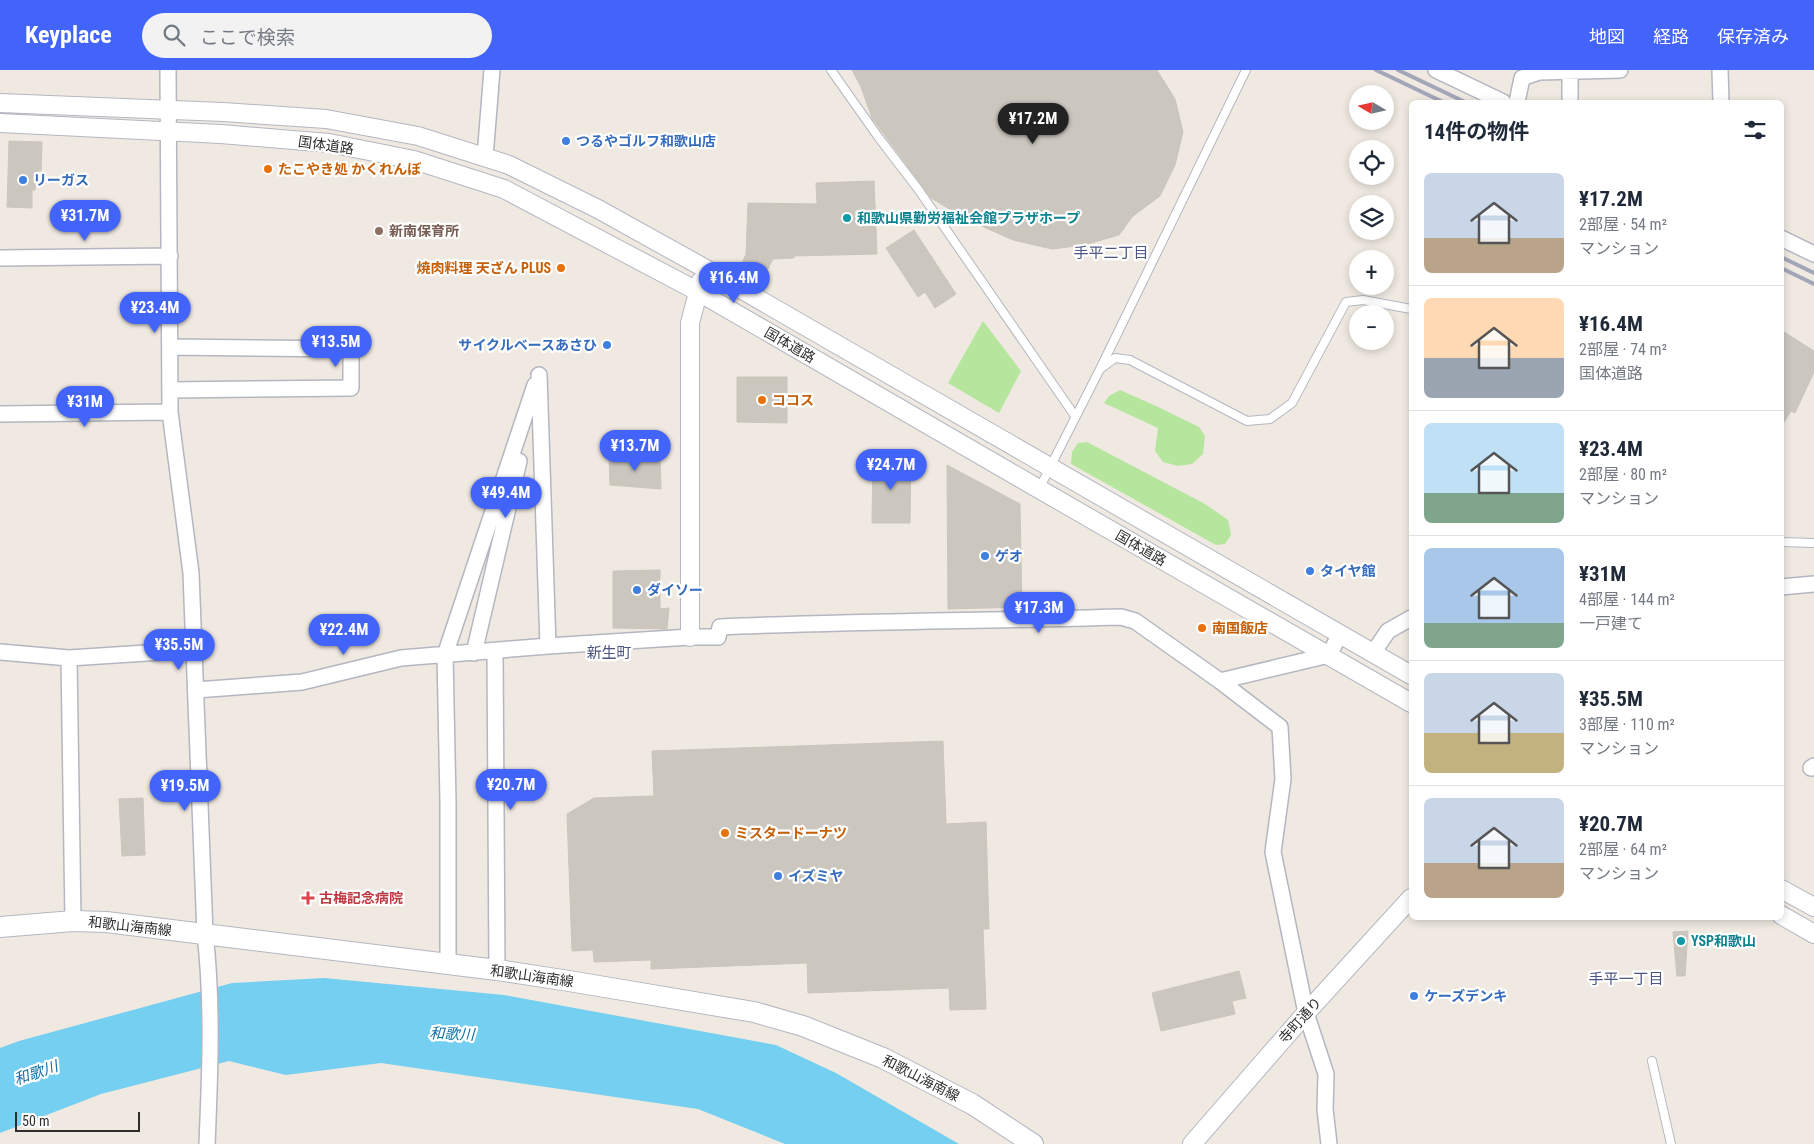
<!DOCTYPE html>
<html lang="ja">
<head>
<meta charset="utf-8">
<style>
	body { margin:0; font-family:"Roboto Condensed","Noto Sans JP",sans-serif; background:#f2f2f3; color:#1f2937; height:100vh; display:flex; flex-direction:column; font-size:19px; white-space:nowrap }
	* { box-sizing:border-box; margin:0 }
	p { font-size:16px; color:#747a83 }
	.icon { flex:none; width:28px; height:28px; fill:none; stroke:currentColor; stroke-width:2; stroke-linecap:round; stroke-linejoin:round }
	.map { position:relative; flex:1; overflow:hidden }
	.drawer { position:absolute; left:1409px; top:30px; width:375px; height:820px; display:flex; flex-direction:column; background:#fff; border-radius:8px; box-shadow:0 2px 8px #0003 }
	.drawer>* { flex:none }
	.needle { width:32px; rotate:279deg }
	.fabs { position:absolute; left:1349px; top:15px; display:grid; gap:10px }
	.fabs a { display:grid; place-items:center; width:45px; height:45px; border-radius:50%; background:#fff; box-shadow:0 2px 8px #0003; font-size:25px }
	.scale { position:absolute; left:15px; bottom:12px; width:125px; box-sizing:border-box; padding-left:5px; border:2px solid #2e2e2e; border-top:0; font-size:14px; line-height:18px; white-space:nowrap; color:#2e2e2e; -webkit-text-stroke:4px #fff; paint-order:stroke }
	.price { position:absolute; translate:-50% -42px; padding:0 11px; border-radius:18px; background:#4264fb; color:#fff; font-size:16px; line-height:32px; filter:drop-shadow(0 1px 2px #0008) }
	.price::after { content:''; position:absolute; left:50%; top:30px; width:15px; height:11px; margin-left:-8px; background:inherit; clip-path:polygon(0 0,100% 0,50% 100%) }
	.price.current { background:#222; color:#fff }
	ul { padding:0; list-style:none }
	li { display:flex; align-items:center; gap:15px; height:125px; padding:0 15px }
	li+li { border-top:1px solid #e0e1e3 }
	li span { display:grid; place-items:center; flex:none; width:140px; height:100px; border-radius:8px; color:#555 }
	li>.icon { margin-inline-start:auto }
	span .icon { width:60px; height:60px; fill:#fffc; stroke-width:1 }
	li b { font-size:21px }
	h2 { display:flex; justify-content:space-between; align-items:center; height:60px; padding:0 15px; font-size:21px }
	header { display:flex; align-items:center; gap:30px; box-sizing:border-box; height:70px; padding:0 25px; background:#4264fb; color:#fff }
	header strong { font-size:24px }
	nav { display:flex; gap:28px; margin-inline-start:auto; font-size:18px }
	.search { width:350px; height:45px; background:#f2f2f3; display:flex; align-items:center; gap:12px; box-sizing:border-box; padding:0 18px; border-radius:28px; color:#747a83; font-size:19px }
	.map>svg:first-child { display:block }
	.green { fill:#b6e59e }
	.water { fill:#75cff0 }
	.building { fill:#cbc7bf; stroke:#cbc5ba }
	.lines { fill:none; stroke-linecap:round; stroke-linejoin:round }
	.service-casing { stroke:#b4b7c1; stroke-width:10 }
	.minor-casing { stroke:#b4b7c1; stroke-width:18 }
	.tertiary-casing { stroke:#b4b7c1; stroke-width:20 }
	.secondary-casing { stroke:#b4b7c1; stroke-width:22 }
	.service { stroke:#fff; stroke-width:8 }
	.minor { stroke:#fff; stroke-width:15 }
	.tertiary { stroke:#fff; stroke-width:18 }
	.secondary { stroke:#fff; stroke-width:20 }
	.rail { stroke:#a3a6b8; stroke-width:4 }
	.shop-dot { fill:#3f7fe0; stroke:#fff; stroke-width:2 }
	.food-dot { fill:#e8710a; stroke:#fff; stroke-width:2 }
	.culture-dot { fill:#0f9aa8; stroke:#fff; stroke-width:2 }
	.education-dot { fill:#8d6e63; stroke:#fff; stroke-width:2 }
	.health-dot { fill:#e0444e; stroke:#fff; stroke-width:2 }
	.labels { text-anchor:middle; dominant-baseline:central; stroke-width:4.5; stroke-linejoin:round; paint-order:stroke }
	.shop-label { font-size:14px; font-weight:bold; fill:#366cbe; stroke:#fff; text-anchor:start }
	.street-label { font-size:14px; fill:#2e2e2e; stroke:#fff }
	.food-label { font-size:14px; font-weight:bold; fill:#c56008; stroke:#fff; text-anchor:start }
	.culture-label { font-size:14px; font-weight:bold; fill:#0d838f; stroke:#fff; text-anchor:start }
	.education-label { font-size:14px; font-weight:bold; fill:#785e54; stroke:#fff; text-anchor:start }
	.health-label { font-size:14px; font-weight:bold; fill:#be3a42; stroke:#fff; text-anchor:start }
	.neighbourhood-label { font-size:15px; fill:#4d5680; stroke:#fff }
	.water-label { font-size:15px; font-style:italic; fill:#0d6fa3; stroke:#fff }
</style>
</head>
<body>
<header>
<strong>Keyplace</strong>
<div class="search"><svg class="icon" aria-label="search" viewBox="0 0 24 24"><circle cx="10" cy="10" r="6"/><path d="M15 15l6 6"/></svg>ここで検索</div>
<nav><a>地図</a><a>経路</a><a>保存済み</a></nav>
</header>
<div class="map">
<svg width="1814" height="1074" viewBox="0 0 1814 1074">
	<rect width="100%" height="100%" fill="#efe9e1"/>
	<path class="green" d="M983,251L1021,301L999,343L948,313Z
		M1120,320L1156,336L1199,357L1205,366L1203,384L1192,394L1178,396L1163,392L1155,381L1158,358L1104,333L1109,326Z
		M1087,372L1205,434L1228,450L1231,465L1225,474L1216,475L1071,394L1072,382L1078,373Z"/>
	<path class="water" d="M324,908L504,925L776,975L836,1003L959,1074H785L698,1039L381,993L286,1005L229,991L101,1024L0,1063V978L19,971L232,913Z"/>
	<path class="building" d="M852,0H1157L1175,29L1183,62L1175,95L1160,126L1133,146L1119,165L1084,175L1052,179L1013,170L968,150L931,128L872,48L861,17Z
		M9,71L42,72L41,101H36L35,120H32V138L7,137Z
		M874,111L877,184L794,186V188L773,189L763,208L741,196L746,184L748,133L817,134L816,113Z
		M914,160L956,224L935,238L925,222L918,227L886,178Z
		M1781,260L1814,281V302L1795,343L1791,341L1781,357Z
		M737,307H787V353L737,352Z
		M609,387L660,388L661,419L610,415Z
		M873,389L911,390L910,453H872Z
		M947,395L1020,434L1022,537L948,539Z
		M660,500V539L669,538L667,559L613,558V501Z
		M943,671L946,754L986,752L989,859H983L986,939L950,940L949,918L808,923L807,893L651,899V890L594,892L593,880L572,881L567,744L594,728L654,726L652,681Z
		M143,728L145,785L122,786L119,729Z
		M1688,861L1685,906H1677L1673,862Z
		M1239,901L1246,928L1232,931L1235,944L1161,961L1152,923Z"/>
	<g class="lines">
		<g class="service-casing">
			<path id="service" d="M831,0L879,68L918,119L1075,346
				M1101,297L1246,0
				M1039,419L1100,299L1115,288L1130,290L1247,351L1270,349L1292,333L1346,232L1363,230L1411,239
				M1781,472L1814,473
				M1652,991L1671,1074"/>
		</g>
		<g class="minor-casing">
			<path id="minor" d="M168,0L170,342L191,503L205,864C213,933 210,1004 207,1074
				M1436,0L1503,32
				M1720,0L1721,32
				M1539,2L1620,0
				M1517,32L1522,8L1539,2V0
				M1570,32V1
				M485,87L492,0
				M1781,168L1814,184
				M0,188L170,186
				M170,320L351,318V279L170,277
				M0,344L170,342
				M1781,517L1814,514
				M548,576L690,567H718L720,557C854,551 988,551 1121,547L1135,551L1220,611L1329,585L1340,564
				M495,581L497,900
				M0,582L69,588L193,580
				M474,583L519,391
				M1373,583L1388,561L1411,548
				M69,588L73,851
				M1220,611L1280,657L1283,709L1273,782L1306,943L1326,1004L1325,1039L1329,1074
				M196,620L302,612L401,588L548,576L539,305
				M1811,698L1814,696
				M448,894V732L445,585L535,315"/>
		</g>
		<g class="tertiary-casing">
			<path id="tertiary" d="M0,33L223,42L326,49L418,66L509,95L598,139L706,199L1411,605
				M0,53L221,64L329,73L414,90L504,119L697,221L1039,419L1411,633
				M690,567V253L701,211
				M1781,819L1814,837
				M1781,845L1814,864
				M1192,1074L1306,943L1411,828"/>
		</g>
		<g class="secondary-casing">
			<path id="secondary" d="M0,857L73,851L106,852L497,900L569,911L754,942L803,956L883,988L972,1034L1033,1074"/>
		</g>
		<use href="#service" class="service"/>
		<use href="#minor" class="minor"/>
		<use href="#tertiary" class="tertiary"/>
		<use href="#secondary" class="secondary"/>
		<path class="rail" d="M1376,0L1443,32
			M1398,0L1465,32
			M1781,187L1814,203
			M1781,198L1814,214"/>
	</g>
	<g class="shop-dot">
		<circle cx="566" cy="71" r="5"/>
		<circle cx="23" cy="110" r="5"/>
		<circle cx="607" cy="275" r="5"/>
		<circle cx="985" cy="486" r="5"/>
		<circle cx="1310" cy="501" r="5"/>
		<circle cx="637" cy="520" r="5"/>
		<circle cx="778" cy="806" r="5"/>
		<circle cx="1414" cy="926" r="5"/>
	</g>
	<g class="food-dot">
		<circle cx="268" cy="99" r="5"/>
		<circle cx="561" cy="198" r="5"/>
		<circle cx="762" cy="330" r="5"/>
		<circle cx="1202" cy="558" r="5"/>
		<circle cx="725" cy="763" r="5"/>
	</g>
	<g class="culture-dot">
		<circle cx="847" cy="148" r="5"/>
		<circle cx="1681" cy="871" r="5"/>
	</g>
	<circle class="education-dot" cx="379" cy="161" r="5"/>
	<path class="health-dot" d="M305.5 820.5h5v5h5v5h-5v5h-5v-5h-5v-5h5z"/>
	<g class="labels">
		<g class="shop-label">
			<text x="576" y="71">つるやゴルフ和歌山店</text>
			<text x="33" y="110">リーガス</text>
			<text x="597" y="275" text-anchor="end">サイクルベースあさひ</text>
			<text x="995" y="486">ゲオ</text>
			<text x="1320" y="501">タイヤ館</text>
			<text x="647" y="520">ダイソー</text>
			<text x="788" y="806">イズミヤ</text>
			<text x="1424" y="926">ケーズデンキ</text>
		</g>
		<g class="street-label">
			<text transform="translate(326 75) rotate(8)">国体道路</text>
			<text transform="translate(790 275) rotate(30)">国体道路</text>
			<text transform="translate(1141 478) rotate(30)">国体道路</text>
			<text transform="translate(130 856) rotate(6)">和歌山海南線</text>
			<text transform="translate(532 906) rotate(8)">和歌山海南線</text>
			<text transform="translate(1300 950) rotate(-48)">寺町通り</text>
			<text transform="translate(921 1008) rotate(27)">和歌山海南線</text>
		</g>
		<g class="food-label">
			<text x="278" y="99">たこやき処 かくれんぼ</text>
			<text x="551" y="198" text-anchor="end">焼肉料理 天ざん PLUS</text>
			<text x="772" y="330">ココス</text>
			<text x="1212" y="558">南国飯店</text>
			<text x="735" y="763">ミスタードーナツ</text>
		</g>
		<g class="culture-label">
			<text x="857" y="148">和歌山県勤労福祉会館プラザホープ</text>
			<text x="1691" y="871">YSP和歌山</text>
		</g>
		<g class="education-label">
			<text x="389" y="161">新南保育所</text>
		</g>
		<g class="health-label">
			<text x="319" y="828">古梅記念病院</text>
		</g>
		<g class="neighbourhood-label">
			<text x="1111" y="183">手平二丁目</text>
			<text x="609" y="583">新生町</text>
			<text x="1626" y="909">手平一丁目</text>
		</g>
		<g class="water-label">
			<text transform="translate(452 964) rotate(2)">和歌川</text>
			<text transform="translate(36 1003) rotate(-19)">和歌川</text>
		</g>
	</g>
</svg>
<div class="fabs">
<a><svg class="needle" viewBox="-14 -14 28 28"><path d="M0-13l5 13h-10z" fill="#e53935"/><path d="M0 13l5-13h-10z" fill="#747a83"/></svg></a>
<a><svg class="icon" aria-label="locate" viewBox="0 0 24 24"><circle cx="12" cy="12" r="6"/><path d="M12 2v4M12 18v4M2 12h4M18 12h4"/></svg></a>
<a><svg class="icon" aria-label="layers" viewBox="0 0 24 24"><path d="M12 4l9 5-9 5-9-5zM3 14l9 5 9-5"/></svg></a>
<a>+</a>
<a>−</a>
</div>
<div class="scale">50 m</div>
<b class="price current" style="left:1033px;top:75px">¥17.2M</b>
<b class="price" style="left:85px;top:172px">¥31.7M</b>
<b class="price" style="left:734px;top:234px">¥16.4M</b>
<b class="price" style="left:155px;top:264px">¥23.4M</b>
<b class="price" style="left:336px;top:298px">¥13.5M</b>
<b class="price" style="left:85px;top:358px">¥31M</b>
<b class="price" style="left:635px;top:402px">¥13.7M</b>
<b class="price" style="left:891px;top:421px">¥24.7M</b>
<b class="price" style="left:506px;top:449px">¥49.4M</b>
<b class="price" style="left:1039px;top:564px">¥17.3M</b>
<b class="price" style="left:344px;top:586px">¥22.4M</b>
<b class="price" style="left:179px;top:601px">¥35.5M</b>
<b class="price" style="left:511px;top:741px">¥20.7M</b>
<b class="price" style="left:185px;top:742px">¥19.5M</b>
<section class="drawer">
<h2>14件の物件<svg class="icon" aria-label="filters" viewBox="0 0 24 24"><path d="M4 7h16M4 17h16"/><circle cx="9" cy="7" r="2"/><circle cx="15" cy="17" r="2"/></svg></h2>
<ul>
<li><span style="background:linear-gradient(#c9d6e8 65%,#b9a48a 0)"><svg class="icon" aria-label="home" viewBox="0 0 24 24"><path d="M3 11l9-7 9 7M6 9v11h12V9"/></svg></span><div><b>¥17.2M</b><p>2部屋 · 54 m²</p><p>マンション</p></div></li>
<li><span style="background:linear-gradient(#ffd9b3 60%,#9aa5b1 0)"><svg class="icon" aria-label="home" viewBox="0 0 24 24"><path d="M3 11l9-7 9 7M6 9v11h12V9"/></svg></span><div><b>¥16.4M</b><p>2部屋 · 74 m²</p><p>国体道路</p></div></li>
<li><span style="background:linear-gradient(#bfe0f5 70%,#7fa58c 0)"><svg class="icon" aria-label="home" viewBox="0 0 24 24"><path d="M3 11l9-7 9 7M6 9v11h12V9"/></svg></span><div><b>¥23.4M</b><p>2部屋 · 80 m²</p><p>マンション</p></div></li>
<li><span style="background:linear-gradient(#a9c7e8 75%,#7fa58c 0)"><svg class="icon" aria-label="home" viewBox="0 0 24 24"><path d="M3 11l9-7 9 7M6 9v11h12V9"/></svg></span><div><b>¥31M</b><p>4部屋 · 144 m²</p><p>一戸建て</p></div></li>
<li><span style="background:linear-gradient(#c9d6e8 60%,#c2b280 0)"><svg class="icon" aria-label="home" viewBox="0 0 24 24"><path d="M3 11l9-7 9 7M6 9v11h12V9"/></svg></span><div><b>¥35.5M</b><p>3部屋 · 110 m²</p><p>マンション</p></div></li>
<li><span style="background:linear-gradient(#c9d6e8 65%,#b9a48a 0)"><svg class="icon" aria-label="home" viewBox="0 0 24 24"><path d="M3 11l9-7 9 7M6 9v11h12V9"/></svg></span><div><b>¥20.7M</b><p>2部屋 · 64 m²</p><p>マンション</p></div></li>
</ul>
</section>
</div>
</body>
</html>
